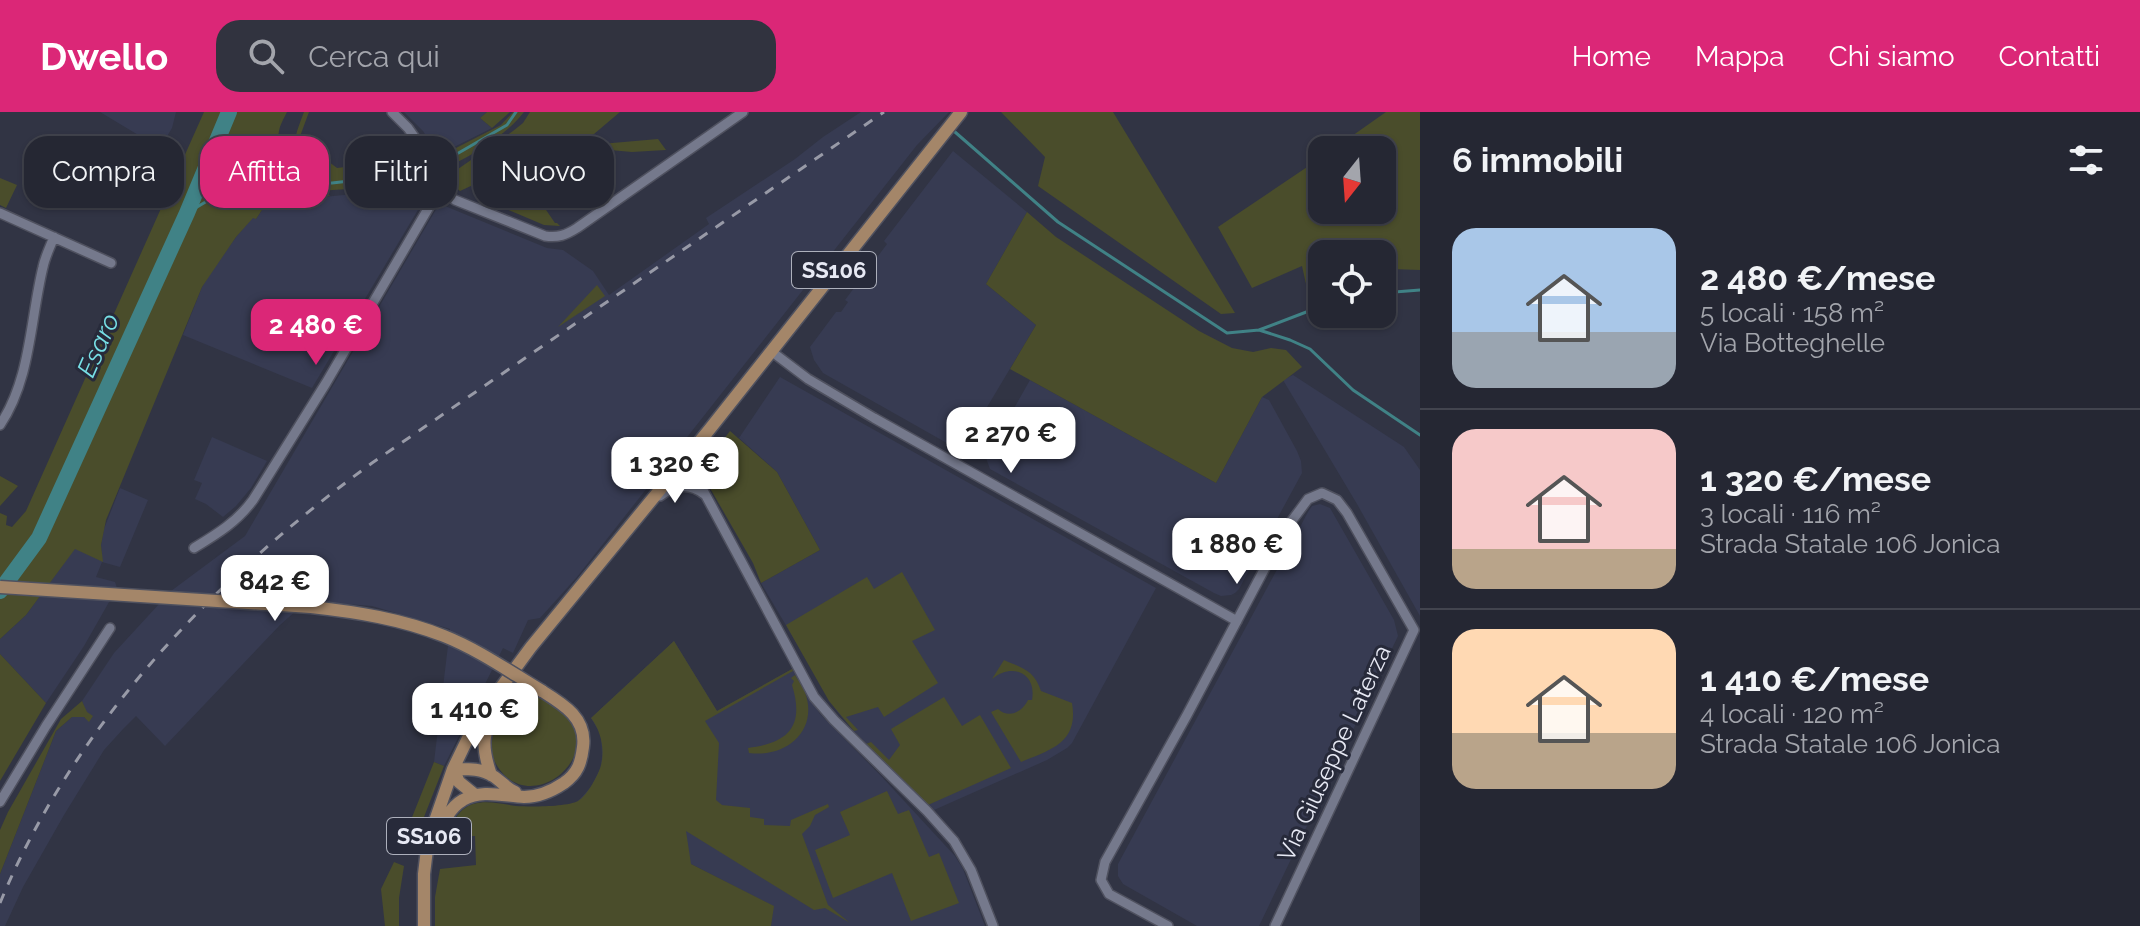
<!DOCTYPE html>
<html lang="it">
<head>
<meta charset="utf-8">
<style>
	body { margin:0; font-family:Raleway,sans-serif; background:#31333f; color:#f1f3f6; height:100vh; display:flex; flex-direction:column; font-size:30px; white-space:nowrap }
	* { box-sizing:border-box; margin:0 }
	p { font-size:26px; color:#a3a5ac }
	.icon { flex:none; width:44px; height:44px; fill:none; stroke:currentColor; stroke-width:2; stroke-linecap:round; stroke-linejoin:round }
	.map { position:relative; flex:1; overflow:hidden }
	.drawer { display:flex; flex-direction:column; background:#252733; width:720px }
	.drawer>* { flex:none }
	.guide { position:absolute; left:24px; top:24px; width:760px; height:72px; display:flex; gap:16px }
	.needle { width:52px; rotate:197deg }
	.tools { position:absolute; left:1308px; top:24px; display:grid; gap:16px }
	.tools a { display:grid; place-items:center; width:88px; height:88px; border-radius:16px; background:#252733; box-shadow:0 2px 6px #0004,0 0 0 2px #42444e; font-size:40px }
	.price { position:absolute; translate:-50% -68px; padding:0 18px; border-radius:16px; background:#fff; color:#222; font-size:26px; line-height:52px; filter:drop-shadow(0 2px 4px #0008) }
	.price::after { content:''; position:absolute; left:50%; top:48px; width:24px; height:18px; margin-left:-12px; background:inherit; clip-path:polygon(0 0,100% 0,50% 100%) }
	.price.current { background:#db2777; color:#fff }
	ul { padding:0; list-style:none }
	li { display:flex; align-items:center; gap:24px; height:200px; padding:0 32px }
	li+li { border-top:2px solid #42444e }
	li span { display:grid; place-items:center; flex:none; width:224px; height:160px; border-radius:24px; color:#555 }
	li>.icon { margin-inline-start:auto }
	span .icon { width:96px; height:96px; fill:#fffc; stroke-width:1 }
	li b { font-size:34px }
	h2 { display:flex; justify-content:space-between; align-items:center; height:96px; padding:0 32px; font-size:34px }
	.pill { padding:0 28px; border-radius:24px; background:#252733; box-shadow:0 2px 6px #0004,0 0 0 2px #42444e; font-size:28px; line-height:72px }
	.pill.current { background:#db2777; color:#fff }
	header { display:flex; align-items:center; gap:48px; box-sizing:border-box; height:112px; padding:0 40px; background:#db2777; color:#fff }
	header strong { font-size:38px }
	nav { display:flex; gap:44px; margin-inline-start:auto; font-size:28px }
	.search { width:560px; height:72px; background:#31333f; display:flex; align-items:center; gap:20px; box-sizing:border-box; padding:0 28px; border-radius:24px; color:#a3a5ac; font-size:30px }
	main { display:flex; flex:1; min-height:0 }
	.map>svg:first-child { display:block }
	.built { fill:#373b52 }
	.green { fill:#4a4d2b }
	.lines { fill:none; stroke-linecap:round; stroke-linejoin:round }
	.stream { stroke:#408286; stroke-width:3 }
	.river { stroke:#408286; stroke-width:16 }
	.minor-casing { stroke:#4f515f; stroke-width:12 }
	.major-casing { stroke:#4f515f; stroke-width:15 }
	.minor { stroke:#75798c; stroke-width:9 }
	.major { stroke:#a48669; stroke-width:12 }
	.rail { stroke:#989aa7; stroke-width:3; stroke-dasharray:10 10; stroke-linecap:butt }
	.major-bridge-casing { stroke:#4f515f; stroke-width:15; stroke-linecap:butt }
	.major-bridge { stroke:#a48669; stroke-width:12 }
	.labels { text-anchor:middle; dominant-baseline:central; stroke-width:6; stroke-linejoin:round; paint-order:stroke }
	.shield { fill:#272a3a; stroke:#adb0bc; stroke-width:2 }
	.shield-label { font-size:22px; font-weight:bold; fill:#e7e9f4 }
	.street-label { font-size:24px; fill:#e7e9f4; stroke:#272a3a }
	.water-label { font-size:26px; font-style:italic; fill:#77dfe6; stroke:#272a3a }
</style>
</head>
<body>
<header>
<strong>Dwello</strong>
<div class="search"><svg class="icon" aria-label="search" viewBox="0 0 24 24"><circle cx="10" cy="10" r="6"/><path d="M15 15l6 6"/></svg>Cerca qui</div>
<nav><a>Home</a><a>Mappa</a><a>Chi siamo</a><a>Contatti</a></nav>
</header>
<main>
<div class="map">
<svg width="1420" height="814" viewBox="0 0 1420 814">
	<rect width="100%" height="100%" fill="#313444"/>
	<path class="built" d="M100,0H176L172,16L160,36Z
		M404,0H487L480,6L492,16L436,44L430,30L423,19Z
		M861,0H949L917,33L577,465L540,506L528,508L513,541L503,536L444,654L434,650L450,517L372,494L307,489L280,513L165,634L136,604L124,616L104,638L64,703L23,775L5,814H0V762L56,619L73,604L84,605L89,609L82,589L114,541L171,479L245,424L438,94H445L547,136L563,138L593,159L609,183L709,112L706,106L795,47L823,25Z
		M953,39L1027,100L986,172L1036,213L971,322L962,330L954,332L945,330L823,261L814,248L810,235L836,200H841L848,190L845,188L887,132L884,129Z
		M427,69L428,81L312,276L183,223L202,175L210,162L236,125L253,105L256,107L264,95L302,87L396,78Z
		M1293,263L1404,335L1420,358V504L1357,392L1283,268Z
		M780,265L1156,476L1072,631L1067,636L1047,648L934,698L854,619L836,598L761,471L820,438L777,360L739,326Z
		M1030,268L1216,371L1262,285L1269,288L1297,339L1301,349L1302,361L1239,477L1235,481L1231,483L1221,484L1214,481L990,357L986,346Z
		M212,325L267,349L251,376L236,394L223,405L206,392L195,387L202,371L194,368Z
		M120,376L148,388L120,455L102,450L96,465L115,470L117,476L84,534L46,591L0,542V527L26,503L75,436L102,449L101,433L104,417Z
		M1320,392L1330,396L1394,508L1398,524L1259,814H1197L1123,772L1118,764V752L1308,400L1312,394Z
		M674,529L717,599L792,557L820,602L882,665L955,744L963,757L985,814H771L773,794L691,752L578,689L591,675L601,655L602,644L601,623L591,606Z"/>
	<path class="green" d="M204,0H287C284,6 280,13 279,19C275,38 288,57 306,62C285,46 296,21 304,0H309L299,27L337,56L377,51L393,47L400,25L415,42L420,51L436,44L430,30L436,23L456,36L501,13L513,0H524C497,35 432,67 388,74C367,77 345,76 325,79L330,84L302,87L264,95L256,107L253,106L236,125L202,175L106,408L101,433L103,450L75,437L26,503L0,527V401L7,404L6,413L12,415L26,399Z
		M487,0H510L492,16L480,6Z
		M530,0H620L594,22L531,46L460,79L445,66L513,19L523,11Z
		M1001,0H1113L1235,201L1221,202L1038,74L1045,45Z
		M1386,0H1420V158L1391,157L1382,158V142H1322V169L1306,172L1302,154L1252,176L1218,115L1322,45V98H1382V38H1332Z
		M658,27L666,38L632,40L610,38L583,45L582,51L551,73L555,79L540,89L555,111H557L560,114L544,113L478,85L480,79L495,73L497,83L507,94L521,84L512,73L523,60L565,42L601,32Z
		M0,66L17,73L6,96L0,93Z
		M1027,100L1056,125L1199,219L1232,236L1253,240L1271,236L1286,238L1302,255L1262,285L1216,371L1010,257L1036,213L986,172Z
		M597,173L605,184L558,215Z
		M730,319L777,360L820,438L761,471L753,451L703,364L705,352Z
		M0,364L18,374L0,394Z
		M902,460L935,518L912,529L938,571L884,605L878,595L846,605L858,618L854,619L829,589L786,513L867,465L874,477Z
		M674,529L717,599L792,557L793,559L705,609L719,631L716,688L722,693L750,696V705L764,707V713L790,714L791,708L828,692L829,695L815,703L810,714L802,722L828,793L850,811L825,796L814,798L686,719L691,752L774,794L771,814H435V785L440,757L476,753L475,724L446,725C452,711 458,697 473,692C487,688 502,692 516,694C529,695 567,695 578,689C587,684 599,662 601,653C605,637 601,619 591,606Z
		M0,542L46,591L0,669Z
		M1004,548C1022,556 1034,558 1041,579L1072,591C1079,631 1050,638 1021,650L991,600L998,597C1009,607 1022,600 1028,588H1032C1037,561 1012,550 992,567Z
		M795,563C798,568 803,574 805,580C819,619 786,646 749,641L748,636C788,631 805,615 792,573L794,569L791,566Z
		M519,573C532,581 550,588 562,599C609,640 535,704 500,658C493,649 490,639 492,629C494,609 509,590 519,573Z
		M944,585L962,614L980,603L1011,656L928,693L866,632L871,630L889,648L900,633L891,617Z
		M82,589L87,600L93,604L89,610L84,605H72L56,619L0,762V718L8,700L61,607Z
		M434,650L444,654L413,733L403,728Z
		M887,679L898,702L909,698L929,745L939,741L959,791L911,809L892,761L833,786L815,738L850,723L840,700Z
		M394,750L404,754L399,786V814H385L381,777Z"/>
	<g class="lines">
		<path class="stream" d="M955,20L1058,110L1227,221L1259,218L1290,228L1310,237L1353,278L1420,323
			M187,101L229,76L273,71H332L394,64L455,43L507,13L516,0
			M1382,181L1420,178
			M1259,218L1322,194"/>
		<path class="river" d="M0,479L39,426L187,101L229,0"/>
		<g class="minor-casing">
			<path id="minor" d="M392,0L408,16L427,43L439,78L455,88L545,124C558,126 566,123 577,116L743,0
				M0,101L111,151
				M771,239L808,267L874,306L1237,509
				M0,313C31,267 30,208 43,155C45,145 50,135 54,125
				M684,348L690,354L814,585L834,608L927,699L954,729L971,758L993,814
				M680,353L683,361L697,375
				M700,369L699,356L707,325
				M660,384C674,373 689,370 704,382
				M194,436C217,422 237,410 253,388L326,271L439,78
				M0,690L46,614L110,516
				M1168,814L1109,782L1101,768L1105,750L1187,603L1285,418L1308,387L1322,381L1337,388L1347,401L1414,518L1275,814"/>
		</g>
		<g class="major-casing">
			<path id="major" d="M453,657C466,657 481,656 493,664C501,669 506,676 515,680
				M453,657L459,670L475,683
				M491,663C481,634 482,621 497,594
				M437,729C441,714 449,696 463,688C481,677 504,684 524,685C539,685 552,679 564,671C578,661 581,651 583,635C587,606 563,592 542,579
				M424,814V762L428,729L453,657L467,628L491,589L531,535L709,318L961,0"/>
		</g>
		<use href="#minor" class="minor"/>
		<use href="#major" class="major"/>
		<path class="rail" d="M0,791C75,610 216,465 372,351L884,0"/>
		<g class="major-bridge-casing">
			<path id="major-bridge" d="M0,475L311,495C357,500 401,507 444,524C479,538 510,560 542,579"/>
		</g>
		<use href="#major-bridge" class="major-bridge"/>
	</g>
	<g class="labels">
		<g class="shield">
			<rect x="792" y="140" width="84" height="36" rx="6"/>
			<rect x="387" y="706" width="84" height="36" rx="6"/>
		</g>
		<g class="shield-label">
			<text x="834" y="158">SS106</text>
			<text x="429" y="724">SS106</text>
		</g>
		<g class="street-label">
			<text transform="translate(1334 641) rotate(-65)">Via Giuseppe Laterza</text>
		</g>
		<g class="water-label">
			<text transform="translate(98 233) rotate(-66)">Esaro</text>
		</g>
	</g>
</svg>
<div class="tools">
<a><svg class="needle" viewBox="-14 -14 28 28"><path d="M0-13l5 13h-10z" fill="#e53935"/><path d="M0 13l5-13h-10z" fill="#a3a5ac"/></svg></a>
<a><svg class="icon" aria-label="locate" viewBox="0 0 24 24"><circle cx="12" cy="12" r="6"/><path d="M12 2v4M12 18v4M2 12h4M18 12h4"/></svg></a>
</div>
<b class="price current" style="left:316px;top:255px">2 480 €</b>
<b class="price" style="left:1011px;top:363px">2 270 €</b>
<b class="price" style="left:675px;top:393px">1 320 €</b>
<b class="price" style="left:1237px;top:474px">1 880 €</b>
<b class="price" style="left:275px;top:511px">842 €</b>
<b class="price" style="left:475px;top:639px">1 410 €</b>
<div class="guide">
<a class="pill">Compra</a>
<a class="pill current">Affitta</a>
<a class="pill">Filtri</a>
<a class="pill">Nuovo</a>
</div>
</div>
<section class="drawer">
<h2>6 immobili<svg class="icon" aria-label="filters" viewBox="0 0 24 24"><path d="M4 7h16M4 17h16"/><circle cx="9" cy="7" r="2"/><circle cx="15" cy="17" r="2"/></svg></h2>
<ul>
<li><span style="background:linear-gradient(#a9c7e8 65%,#9aa5b1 0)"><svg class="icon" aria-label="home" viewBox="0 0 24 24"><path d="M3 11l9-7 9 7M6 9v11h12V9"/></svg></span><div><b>2 480 €/mese</b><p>5 locali · 158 m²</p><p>Via Botteghelle</p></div></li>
<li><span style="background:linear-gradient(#f6c9c9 75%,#b9a48a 0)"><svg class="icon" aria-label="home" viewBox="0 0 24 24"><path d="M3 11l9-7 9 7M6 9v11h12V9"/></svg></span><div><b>1 320 €/mese</b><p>3 locali · 116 m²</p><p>Strada Statale 106 Jonica</p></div></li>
<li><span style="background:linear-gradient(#ffd9b3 65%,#b9a48a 0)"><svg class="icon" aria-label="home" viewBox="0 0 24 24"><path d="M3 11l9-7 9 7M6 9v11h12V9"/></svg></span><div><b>1 410 €/mese</b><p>4 locali · 120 m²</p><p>Strada Statale 106 Jonica</p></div></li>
</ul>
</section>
</main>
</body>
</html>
